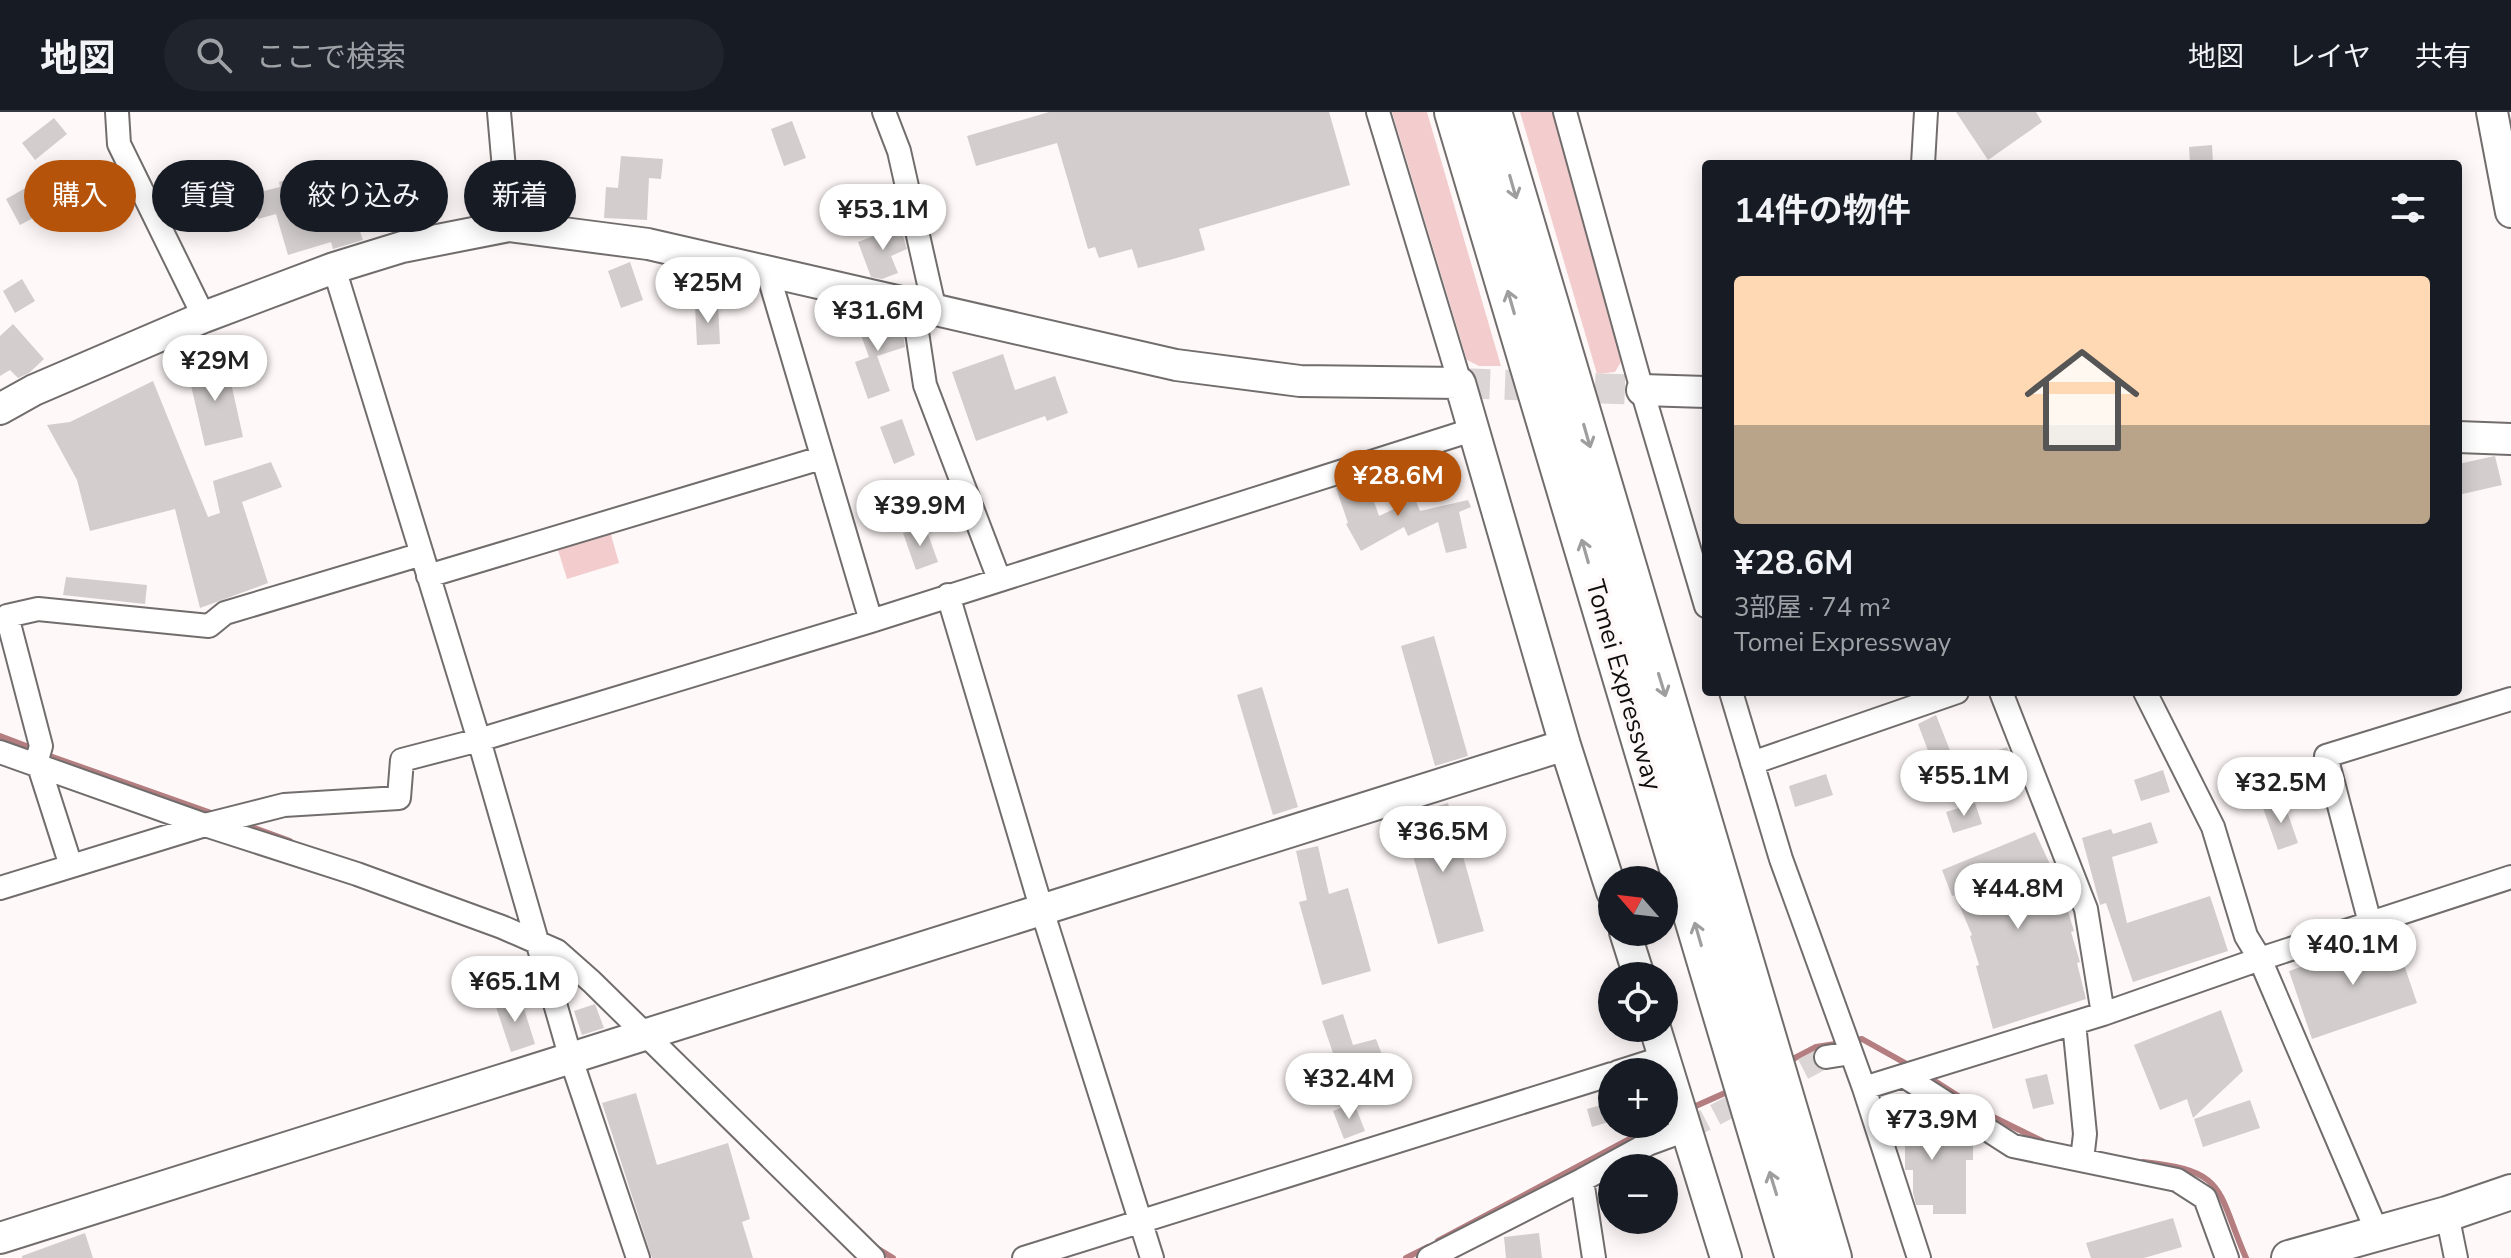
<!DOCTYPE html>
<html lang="ja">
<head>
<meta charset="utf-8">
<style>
	body { margin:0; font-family:"Nunito Sans","Noto Sans JP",sans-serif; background:#20242c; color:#f1f3f6; height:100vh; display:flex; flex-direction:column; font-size:30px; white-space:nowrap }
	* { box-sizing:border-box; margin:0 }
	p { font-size:26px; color:#9ea1a6 }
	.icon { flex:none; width:44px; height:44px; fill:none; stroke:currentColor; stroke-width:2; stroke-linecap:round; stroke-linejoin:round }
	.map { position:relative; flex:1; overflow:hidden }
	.drawer { position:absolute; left:1702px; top:48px; width:760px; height:536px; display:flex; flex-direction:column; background:#171b24; border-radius:8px; box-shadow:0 4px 20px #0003 }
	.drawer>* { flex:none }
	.guide { position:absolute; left:24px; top:48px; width:760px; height:72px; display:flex; gap:16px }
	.needle { width:52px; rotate:298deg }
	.buttons { position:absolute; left:1598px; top:754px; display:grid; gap:16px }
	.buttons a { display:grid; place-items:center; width:80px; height:80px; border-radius:50%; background:#171b24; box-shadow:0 4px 20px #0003; font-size:40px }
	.price { position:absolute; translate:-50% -68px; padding:0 18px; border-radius:28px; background:#fff; color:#222; font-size:26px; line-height:52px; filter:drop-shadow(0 2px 4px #0008) }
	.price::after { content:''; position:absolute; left:50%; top:48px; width:24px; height:18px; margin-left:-12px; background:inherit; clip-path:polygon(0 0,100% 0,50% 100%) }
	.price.current { background:#b45309; color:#fff }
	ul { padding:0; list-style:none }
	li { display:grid; align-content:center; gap:16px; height:424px; padding:0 32px }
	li+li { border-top:2px solid #363941 }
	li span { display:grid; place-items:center; height:248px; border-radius:8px; color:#555 }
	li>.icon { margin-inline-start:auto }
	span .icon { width:144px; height:144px; fill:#fffc; stroke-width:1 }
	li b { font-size:34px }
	h2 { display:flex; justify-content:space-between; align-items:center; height:96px; padding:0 32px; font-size:34px }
	.chip { padding:0 28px; border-radius:36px; background:#171b24; box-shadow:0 4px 20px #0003; font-size:28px; line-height:72px }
	.chip.current { background:#b45309; color:#fff }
	header { display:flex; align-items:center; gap:48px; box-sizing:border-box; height:112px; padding:0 40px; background:#171b24; border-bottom:2px solid #363941 }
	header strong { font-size:38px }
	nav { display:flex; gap:44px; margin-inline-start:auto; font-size:28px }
	.search { width:560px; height:72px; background:#20242c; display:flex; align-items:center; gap:20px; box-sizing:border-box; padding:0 28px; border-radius:44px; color:#9ea1a6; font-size:30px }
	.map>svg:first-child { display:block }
	.green { fill:#f3cdce }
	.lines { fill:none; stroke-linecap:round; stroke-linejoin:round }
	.stream { stroke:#b47d80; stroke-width:6 }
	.building { fill:#d3cdcd }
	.street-tunnel { stroke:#dbd5d5; stroke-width:22; stroke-dasharray:22 11; stroke-linecap:butt }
	.secondary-tunnel { stroke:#dbd5d5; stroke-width:30; stroke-dasharray:30 15; stroke-linecap:butt }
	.street-casing { stroke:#726d6d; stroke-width:26 }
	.secondary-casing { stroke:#726d6d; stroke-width:34 }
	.primary-casing { stroke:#726d6d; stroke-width:38 }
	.highway-casing { stroke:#726d6d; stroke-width:44 }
	.street { stroke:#fff; stroke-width:22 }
	.secondary { stroke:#fff; stroke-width:30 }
	.primary { stroke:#fff; stroke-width:34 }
	.highway { stroke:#fff; stroke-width:40 }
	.oneway { stroke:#9f9e9e }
	.labels { text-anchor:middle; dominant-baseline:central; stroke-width:8; stroke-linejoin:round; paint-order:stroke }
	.street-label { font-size:26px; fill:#0f0d0d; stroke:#fff8f8 }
</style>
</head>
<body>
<header>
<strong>地図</strong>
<div class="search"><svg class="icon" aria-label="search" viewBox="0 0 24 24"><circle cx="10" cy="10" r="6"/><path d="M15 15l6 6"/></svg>ここで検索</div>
<nav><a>地図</a><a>レイヤ</a><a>共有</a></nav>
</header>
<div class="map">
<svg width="2511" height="1146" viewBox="0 0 2511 1146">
	<rect width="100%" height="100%" fill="#fff8f8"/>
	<path class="green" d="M1392,0H1427L1501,254H1479L1467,248Z
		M1520,0H1555L1625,243L1615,260L1597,262Z
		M610,419L619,451L567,467L557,435Z"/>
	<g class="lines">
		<path class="stream" d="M0,624L34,637
			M44,642L214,702
			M240,711L290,729
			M1853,929L1862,927L1914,956
			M1793,947L1816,935L1842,931
			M1927,964L1983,1000L2042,1029
			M1689,997L1725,981
			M2143,1050C2228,1059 2216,1077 2246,1146
			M1438,1129L1658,1012
			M875,1135L893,1146
			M1406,1146L1428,1135"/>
	</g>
	<path class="building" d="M1049,0H1329L1350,73L1199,117L1205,138L1173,147L1138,156L1132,137L1099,146L1095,135L1088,137L1057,31L976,54L967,24Z
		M1956,0H2036L2042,10L1988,48Z
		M54,6L67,22L35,48L22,31Z
		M792,9L806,46L784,54L771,17Z
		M2212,33L2213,52H2190L2189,35Z
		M621,44L663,47L661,67L649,66L647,108L604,106L606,75L618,76Z
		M336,51L363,128L333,137L331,130L288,143L276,102L258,107L252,82L280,75L279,70Z
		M38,69L52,96L20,113L6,87Z
		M900,114L907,137L891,144L898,161L882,167L871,165L858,130Z
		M630,150L643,188L621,196L608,159Z
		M22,167L35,189L15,201L3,179Z
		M718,193L720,232L697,233L695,194Z
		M885,205L901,208L905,235L877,244L890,279L868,287L855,250L869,245L858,215Z
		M13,212L44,247L29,261L18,266L10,258L0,264V224Z
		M1003,242L1015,278L1055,264L1068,301L1047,309L1045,304L976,329L952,260Z
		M226,248L243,325L205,334L187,256Z
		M153,269L208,405L220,401L213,369L271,350L282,375L242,390L268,471L200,496L175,397L90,419L77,368L47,313L70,310Z
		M902,307L915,343L894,352L880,315Z
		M2495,344L2502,373L2458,383V352Z
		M1366,366L1379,404L1415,387L1420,399L1468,388L1471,395L1459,400L1467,436L1446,441L1438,410L1408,424L1404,415L1361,439L1346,412L1348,411L1336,376Z
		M947,369L956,394L916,405L909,380Z
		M925,414L938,450L916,458L903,421Z
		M66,465L147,473L145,492L63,483Z
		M1434,524L1468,644L1435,654L1401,534Z
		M1262,575L1298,695L1273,703L1237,583Z
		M1936,603L1953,646L1933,652L1918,612Z
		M2007,635L2016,656L1979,668L1972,647Z
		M2163,658L2170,680L2141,689L2134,668Z
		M1826,662L1833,683L1795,695L1789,674Z
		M2283,688L2298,731L2278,738L2263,696Z
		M1448,691L1484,819L1438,832L1402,705Z
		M1975,691L1982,712L1953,721L1946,700Z
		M2151,710L2158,731L2112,745L2127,811L2210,784L2228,839L2133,870L2106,791L2100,793L2082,726L2111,717L2113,722Z
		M2035,720L2061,776L2074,819L2071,820L2080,850L2077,851L2086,887L1993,917L1976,854L1979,853L1970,824L1972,823L1955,783L1952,784L1942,758Z
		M1318,734L1329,782L1348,776L1371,859L1322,873L1299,790L1307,788L1296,739Z
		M2394,823L2417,891L2312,927L2289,859Z
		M520,884L535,932L511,940L495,892Z
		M595,892L604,916L582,923L574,899Z
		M2221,898L2243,959L2193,1006L2187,987L2160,998L2134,933Z
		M1343,902L1353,933L1376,927L1384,948L1356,954L1359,969L1338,974L1331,944H1334L1322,909Z
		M2047,962L2054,992L2033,997L2025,967Z
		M636,981L657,1053L728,1031L750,1107L742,1110L753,1146H652L602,991Z
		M2250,988L2260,1016L2203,1035L2194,1007Z
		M1612,990V1009L1592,1015L1587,997Z
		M1354,991L1365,1019L1344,1027L1333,999Z
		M1884,994H1923V1029H1973V1048H1966V1102H1933V1093H1916L1913,1081V1058H1905V1031H1896Z
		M2173,1106L2182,1135L2144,1146H2091L2086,1131Z
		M85,1121L93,1146H22V1144Z
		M1539,1121L1542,1146H1506L1504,1125Z"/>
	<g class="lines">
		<path class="street-tunnel" d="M1686,1018L1826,945"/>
		<path class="secondary-tunnel" d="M1460,271L1642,278"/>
		<g class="street-casing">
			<path id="street" d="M117,0L119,32L204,205
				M499,0L509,114
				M884,0L899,39L935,199
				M1378,0L1460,271
				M1565,0L1642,278L1706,494
				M1923,52L1926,0
				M334,156L479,628L571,947L638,1146
				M767,158L871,509
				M913,194L925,273L999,467
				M428,464L821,346
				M948,483L1041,795L1152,1146
				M1731,580L1781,747L1864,976L1919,1146
				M2001,580L2086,797L2103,902
				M2145,580L2213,715L2246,824L2260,847L2378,1122
				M0,640L205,713L357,762L502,815L557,839L592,870L873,1146
				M1752,651L1957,580
				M71,754L37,648L41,634L7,504L38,497L209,514L225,501L422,442
				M0,776L205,713L284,693L399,686L402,648L479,628L871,509L1472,318
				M2370,811L2326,644L2511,587
				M2074,911L2085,1022L2082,1048
				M1826,945L1851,941
				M1618,960L1665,945
				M1904,964L2013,1034L2177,1068L2205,1086L2227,1146
				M1864,976L2103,902L2260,847L2511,765
				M1582,1068L1594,1146
				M2447,1102L2456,1146
				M1024,1146L1612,962
				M1429,1146L1582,1068L1648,1032L1686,1018"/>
		</g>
		<g class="secondary-casing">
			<path id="secondary" d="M2492,0L2511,100
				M1642,278L1706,280
				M0,297L34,278L204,205L334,156L402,135L509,114L648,132L1176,253L1300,269L1460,271L1565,633L1612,780
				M2458,325L2511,327
				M1625,820L1639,864
				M1655,916L1726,1146
				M0,1126C522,962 1043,794 1565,633"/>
		</g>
		<g class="primary-casing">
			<path id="primary" d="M2289,1146L2447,1102L2511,1080"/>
		</g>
		<g class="highway-casing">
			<path id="highway" d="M1455,0L1796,1146
				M1491,0L1831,1146"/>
		</g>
		<use href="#street" class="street"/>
		<use href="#secondary" class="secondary"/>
		<use href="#primary" class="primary"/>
		<use href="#highway" class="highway"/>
	</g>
	<defs><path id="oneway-shaft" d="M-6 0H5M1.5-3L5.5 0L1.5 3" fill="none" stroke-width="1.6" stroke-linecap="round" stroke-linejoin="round" transform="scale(2)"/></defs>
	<g class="oneway">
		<use href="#oneway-shaft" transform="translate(1513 75) rotate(74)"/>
		<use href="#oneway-shaft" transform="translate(1511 190) rotate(-106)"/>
		<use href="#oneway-shaft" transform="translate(1587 324) rotate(74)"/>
		<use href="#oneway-shaft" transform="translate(1585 439) rotate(-106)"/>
		<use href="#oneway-shaft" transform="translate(1662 573) rotate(73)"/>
		<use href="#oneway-shaft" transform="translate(1698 822) rotate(-106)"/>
		<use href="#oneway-shaft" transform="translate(1773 1071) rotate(-107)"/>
	</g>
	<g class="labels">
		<g class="street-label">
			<text transform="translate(1624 573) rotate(74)">Tomei Expressway</text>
		</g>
	</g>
</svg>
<div class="buttons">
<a><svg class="needle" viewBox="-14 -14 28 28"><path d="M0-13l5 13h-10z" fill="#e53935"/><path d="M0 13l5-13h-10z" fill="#9ea1a6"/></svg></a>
<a><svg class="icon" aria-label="locate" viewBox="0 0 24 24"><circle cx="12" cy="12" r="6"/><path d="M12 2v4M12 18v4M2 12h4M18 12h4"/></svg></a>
<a>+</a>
<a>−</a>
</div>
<b class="price" style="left:883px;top:140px">¥53.1M</b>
<b class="price" style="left:708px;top:213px">¥25M</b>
<b class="price" style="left:878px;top:241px">¥31.6M</b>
<b class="price" style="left:215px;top:291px">¥29M</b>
<b class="price current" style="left:1398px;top:406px">¥28.6M</b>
<b class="price" style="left:920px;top:436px">¥39.9M</b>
<b class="price" style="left:1964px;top:706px">¥55.1M</b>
<b class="price" style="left:2281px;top:713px">¥32.5M</b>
<b class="price" style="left:1443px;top:762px">¥36.5M</b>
<b class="price" style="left:2018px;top:819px">¥44.8M</b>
<b class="price" style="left:2353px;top:875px">¥40.1M</b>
<b class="price" style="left:515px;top:912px">¥65.1M</b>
<b class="price" style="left:1349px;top:1009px">¥32.4M</b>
<b class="price" style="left:1932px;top:1050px">¥73.9M</b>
<div class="guide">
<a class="chip current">購入</a>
<a class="chip">賃貸</a>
<a class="chip">絞り込み</a>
<a class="chip">新着</a>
</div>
<section class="drawer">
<h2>14件の物件<svg class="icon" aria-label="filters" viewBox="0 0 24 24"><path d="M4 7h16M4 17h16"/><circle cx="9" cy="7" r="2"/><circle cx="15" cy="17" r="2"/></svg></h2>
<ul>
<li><span style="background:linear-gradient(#ffd9b3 60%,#b9a48a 0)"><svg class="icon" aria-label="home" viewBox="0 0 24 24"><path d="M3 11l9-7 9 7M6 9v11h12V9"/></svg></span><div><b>¥28.6M</b><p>3部屋 · 74 m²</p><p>Tomei Expressway</p></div></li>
</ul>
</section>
</div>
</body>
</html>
